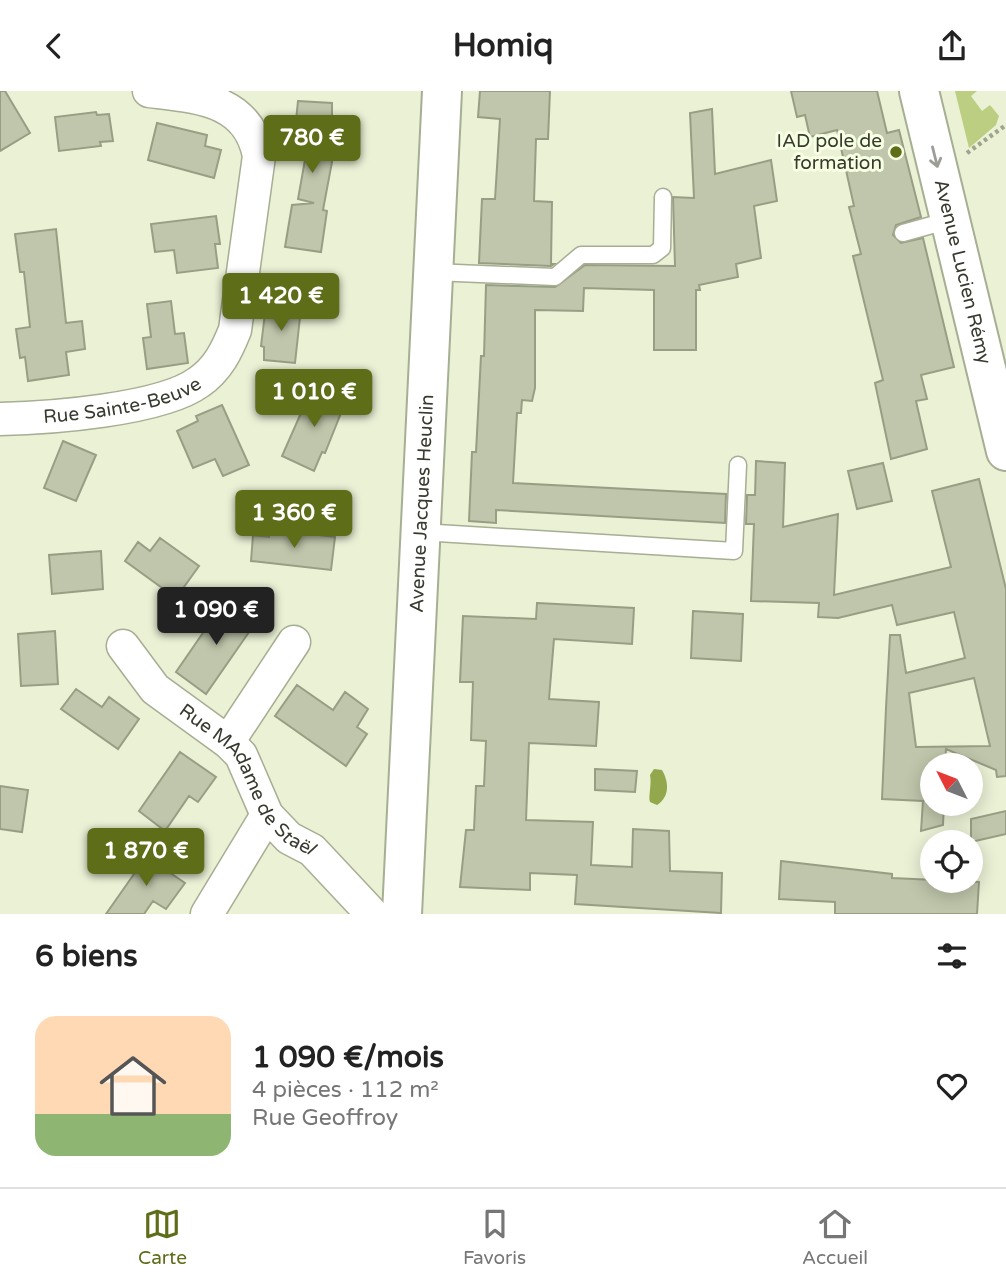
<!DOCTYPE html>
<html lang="fr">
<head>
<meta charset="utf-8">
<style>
	body { margin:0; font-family:"Varela Round",sans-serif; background:#f2f2f2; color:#222; height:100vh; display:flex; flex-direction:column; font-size:26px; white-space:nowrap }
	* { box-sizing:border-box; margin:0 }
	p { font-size:23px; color:#767676 }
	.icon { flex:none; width:38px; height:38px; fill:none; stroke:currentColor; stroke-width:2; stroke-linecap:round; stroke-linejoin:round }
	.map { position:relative; height:823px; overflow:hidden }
	.panel { display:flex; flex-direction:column; background:#fff; flex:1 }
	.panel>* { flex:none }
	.needle { width:46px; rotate:312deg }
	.buttons { position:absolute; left:920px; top:662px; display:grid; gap:14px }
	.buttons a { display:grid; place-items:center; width:63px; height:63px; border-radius:50%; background:#fff; box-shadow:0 4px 18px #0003; font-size:35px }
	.price { position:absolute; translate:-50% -60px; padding:0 16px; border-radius:7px; background:#5d6d18; color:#fff; font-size:23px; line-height:46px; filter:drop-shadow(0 2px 4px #0008) }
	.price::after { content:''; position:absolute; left:50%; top:42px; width:21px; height:16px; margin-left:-10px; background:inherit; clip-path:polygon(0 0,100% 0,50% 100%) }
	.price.selected { background:#222; color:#fff }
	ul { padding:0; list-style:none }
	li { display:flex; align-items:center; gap:21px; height:175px; padding:0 35px }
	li+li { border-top:2px solid #e0e0e0 }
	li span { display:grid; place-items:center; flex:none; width:196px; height:140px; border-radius:21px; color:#555 }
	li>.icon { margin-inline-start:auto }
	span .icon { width:84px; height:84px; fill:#fffc; stroke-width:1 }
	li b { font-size:30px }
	h2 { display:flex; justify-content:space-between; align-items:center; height:84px; padding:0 35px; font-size:30px }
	header { display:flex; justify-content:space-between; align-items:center; height:91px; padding:0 35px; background:#fff; font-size:32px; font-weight:700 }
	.menu { display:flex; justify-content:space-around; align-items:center; height:98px; border-top:2px solid #e0e0e0; background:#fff; font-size:19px; color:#767676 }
	.menu a { display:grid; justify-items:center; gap:4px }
	.menu .selected { color:#5d6d18 }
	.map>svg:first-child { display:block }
	.green { fill:#bcce81 }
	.water { fill:#93a74c }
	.building { fill:#bfc6ab; stroke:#979e84; stroke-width:2; fill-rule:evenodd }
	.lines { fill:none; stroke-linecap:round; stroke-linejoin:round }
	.lane-casing { stroke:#a6ae93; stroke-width:19 }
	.street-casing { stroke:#a6ae93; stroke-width:35 }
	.secondary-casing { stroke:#a6ae93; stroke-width:42 }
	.path { stroke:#9ea48f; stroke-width:4.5; stroke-dasharray:3.5 3.5; stroke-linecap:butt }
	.lane { stroke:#fff; stroke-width:16 }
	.street { stroke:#fff; stroke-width:32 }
	.secondary { stroke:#fff; stroke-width:38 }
	.oneway { stroke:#9b9d97 }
	.poi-dot { fill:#5d6d18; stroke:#f7ffe2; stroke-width:2.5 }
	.labels { text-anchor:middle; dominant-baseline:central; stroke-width:6; stroke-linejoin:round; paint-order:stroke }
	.poi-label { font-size:19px; fill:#373b2f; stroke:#f7ffe2; text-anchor:end }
	.street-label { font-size:19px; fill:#373b2f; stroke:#f7ffe2 }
</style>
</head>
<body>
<header><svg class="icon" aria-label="back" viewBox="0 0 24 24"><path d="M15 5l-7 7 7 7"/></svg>Homiq<svg class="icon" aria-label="share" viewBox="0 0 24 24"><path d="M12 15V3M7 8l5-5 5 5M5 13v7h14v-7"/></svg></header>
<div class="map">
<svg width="1006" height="823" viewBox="0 0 1006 823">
	<rect width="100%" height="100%" fill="#eaf1d5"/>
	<path class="green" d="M955,0H977L971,5L982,20L990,14L999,25L996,34L969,57Z"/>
	<path class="water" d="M654,678L662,679C669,691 670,706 657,714L650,711C648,706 652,693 650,684Z"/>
	<path class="building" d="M0,0H5L30,42L0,60Z
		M480,0H550L548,48H536L534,110L552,111L551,173H554L551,175L479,172L482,108H495L500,28L478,26Z
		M791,0H877L887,42L899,39L921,126L896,134L893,144L901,152L923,147L954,276L921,284L927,308L916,310L927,358L891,368L875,292L883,289L853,165L861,163L849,116L854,115L837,39L810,46L805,24L797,26Z
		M298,10L332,12V71L323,119L327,120L321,161L285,156L292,114L314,112L298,108L305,69L292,68Z
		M712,18L715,83L771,69L777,110L754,115L761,167L736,173L738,186L699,194L700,199H696V259H654V199L584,197L583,220L535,219V297L532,310L522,309L521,322H517L513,392L726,403L725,432L496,419V432L469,430L472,361H476L481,265H484L486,194L555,196L585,174L675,175L673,106L694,107L690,22Z
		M96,21L97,24L109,23L113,50L100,51L101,55L59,60L55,26Z
		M157,32L207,44L205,55L221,59L214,87L148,69Z
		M216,125L220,153H215L218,177L177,182L174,159L155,161L151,133Z
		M56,138L66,232L82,230L85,258L66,261L69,284L28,290L25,266L20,267L16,238L30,236L24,181H20L15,143Z
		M171,210L175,243L184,242L188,272L147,278L143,247L151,246L147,213Z
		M266,214L301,217L295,272L264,269V256L261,255Z
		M312,297L345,312L325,362L322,361L314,380L282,365Z
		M222,314L249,374L223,385L215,368L193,377L177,340L198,330L196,325Z
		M63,350L96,364L76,410L44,397Z
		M756,370L785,372L783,436L838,423L834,504L951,476L932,400L979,388L1006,498V685L997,686L996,679L946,658L945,674H933V712H944L943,734L921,740L923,710L882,708L886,617L890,544H900L906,582L965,567L954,521L897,534L892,514L838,527L818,526L819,512L751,510L754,433H746L747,404H755ZM974,587L990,655L916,656L909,602Z
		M883,372L892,410L857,418L848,380Z
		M270,438L335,446L331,479L251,470L253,444L269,446Z
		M160,447L199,475L176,507L125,470L138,451L150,460Z
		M101,460L103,498L52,503L49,464Z
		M225,510L256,531L206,603L176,581Z
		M537,512L634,517L632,553L554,548L549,608L599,611L596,655L529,652L526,729L593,731L591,774L632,776L633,738L669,740L670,780L722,782L721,822L575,813L577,784L530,782V799L460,796L466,739H474L476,695H484L486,650L471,649L473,591H460L463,525L536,528Z
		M693,520L743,523L741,570L691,567Z
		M55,540L58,593L21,595L18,543Z
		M297,594L333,619L345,601L368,618L357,636L367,643L346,675L275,625Z
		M76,598L102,616L109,606L139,628L118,658L61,618Z
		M180,661L216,686L198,711L189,705L165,740L139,720Z
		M595,678L637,680L635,701L595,699Z
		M0,695L28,699L22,741L0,738Z
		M1006,720V743L971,751V728Z
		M138,760L185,792L166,818L153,810L144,823H106L134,783L125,777Z
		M781,770L892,783V787L979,791L977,823H835V811L779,808Z"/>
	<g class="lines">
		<g class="lane-casing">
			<path id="lane" d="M903,142L950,129
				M433,181L555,186L581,164H653L662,157L663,106
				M421,441L734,460L738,374"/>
		</g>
		<g class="street-casing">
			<g id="street">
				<path id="s1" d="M0,328C48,327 161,319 199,291C218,278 227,259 235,239L259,65C248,8 198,6 149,0"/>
				<path id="s2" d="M123,555L155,598L228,651L241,664L267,724L289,747L312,759L372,823"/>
				<path d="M228,651L294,551"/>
				<path d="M207,823L267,724"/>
			</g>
		</g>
		<g class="secondary-casing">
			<g id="secondary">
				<path id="s3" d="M919,0L1006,360"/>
				<path id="s4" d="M402,823L442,0"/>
			</g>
		</g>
		<path class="path" d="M967,62L1006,34"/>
		<use href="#lane" class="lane"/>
		<use href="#street" class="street"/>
		<use href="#secondary" class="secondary"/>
	</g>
	<defs><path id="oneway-shaft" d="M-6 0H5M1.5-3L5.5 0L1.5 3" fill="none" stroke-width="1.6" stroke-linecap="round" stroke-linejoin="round" transform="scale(1.75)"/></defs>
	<use class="oneway" href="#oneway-shaft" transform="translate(935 66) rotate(76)"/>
	<circle class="poi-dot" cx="896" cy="61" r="7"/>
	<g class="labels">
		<g class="poi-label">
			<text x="882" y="50">IAD pole de<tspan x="882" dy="22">formation</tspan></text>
		</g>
		<g class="street-label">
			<text stroke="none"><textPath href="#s3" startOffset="186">Avenue Lucien Rémy</textPath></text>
			<text stroke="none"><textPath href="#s1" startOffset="124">Rue Sainte-Beuve</textPath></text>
			<text stroke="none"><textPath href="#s4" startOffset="411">Avenue Jacques Heuclin</textPath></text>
			<text stroke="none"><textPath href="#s2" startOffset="187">Rue MAdame de Staël</textPath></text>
		</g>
	</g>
</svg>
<div class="buttons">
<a><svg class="needle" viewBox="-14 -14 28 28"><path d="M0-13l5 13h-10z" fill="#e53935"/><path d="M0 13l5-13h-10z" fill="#767676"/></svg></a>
<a><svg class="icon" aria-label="locate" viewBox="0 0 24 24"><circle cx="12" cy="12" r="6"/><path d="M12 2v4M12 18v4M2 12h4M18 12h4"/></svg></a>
</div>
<b class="price" style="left:312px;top:84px">780 €</b>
<b class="price" style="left:281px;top:242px">1 420 €</b>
<b class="price" style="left:314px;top:338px">1 010 €</b>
<b class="price" style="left:294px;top:459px">1 360 €</b>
<b class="price selected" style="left:216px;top:556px">1 090 €</b>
<b class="price" style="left:146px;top:797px">1 870 €</b>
</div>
<section class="panel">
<h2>6 biens<svg class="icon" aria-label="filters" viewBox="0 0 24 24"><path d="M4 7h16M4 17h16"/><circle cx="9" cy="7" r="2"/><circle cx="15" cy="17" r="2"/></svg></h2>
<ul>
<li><span style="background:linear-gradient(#ffd9b3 70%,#8fb573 0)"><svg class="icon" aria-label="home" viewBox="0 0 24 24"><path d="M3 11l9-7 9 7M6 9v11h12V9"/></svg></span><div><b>1 090 €/mois</b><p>4 pièces · 112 m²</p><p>Rue Geoffroy</p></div><svg class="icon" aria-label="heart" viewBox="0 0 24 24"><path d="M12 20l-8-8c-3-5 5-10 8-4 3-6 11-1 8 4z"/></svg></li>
</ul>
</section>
<nav class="menu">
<a class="selected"><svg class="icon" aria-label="map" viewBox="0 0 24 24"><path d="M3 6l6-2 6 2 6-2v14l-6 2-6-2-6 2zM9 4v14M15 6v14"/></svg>Carte</a>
<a><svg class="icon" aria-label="saved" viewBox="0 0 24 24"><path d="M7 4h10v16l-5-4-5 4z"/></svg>Favoris</a>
<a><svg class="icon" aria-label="home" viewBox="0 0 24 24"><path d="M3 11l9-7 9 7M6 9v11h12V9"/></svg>Accueil</a>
</nav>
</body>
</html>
